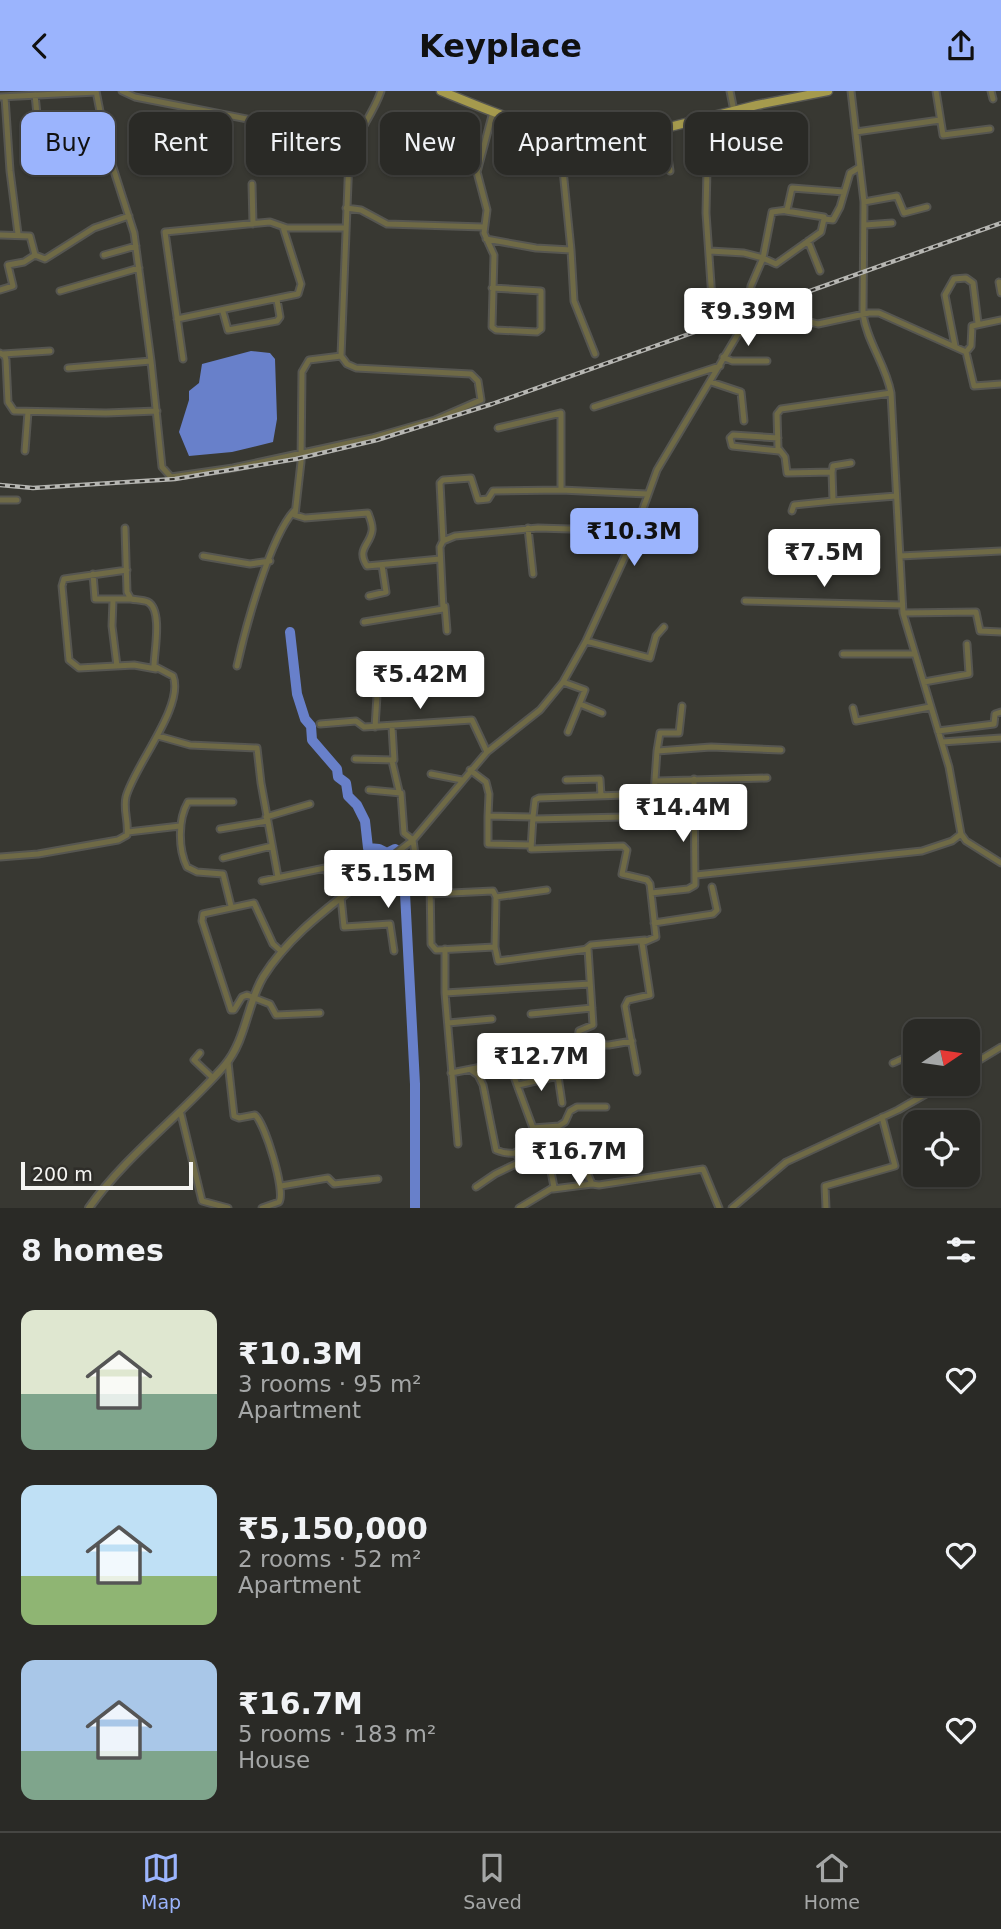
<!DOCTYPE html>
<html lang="en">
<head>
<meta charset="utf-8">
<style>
	body { margin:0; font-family:"DejaVu Sans",sans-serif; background:#363632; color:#f1f3f6; height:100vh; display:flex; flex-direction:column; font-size:26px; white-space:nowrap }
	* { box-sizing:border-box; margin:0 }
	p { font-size:23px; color:#a5a7a7 }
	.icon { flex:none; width:38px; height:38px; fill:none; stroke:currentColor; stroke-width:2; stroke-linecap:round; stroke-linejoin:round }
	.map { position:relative; height:1117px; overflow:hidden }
	.sheet { display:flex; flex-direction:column; background:#2a2a26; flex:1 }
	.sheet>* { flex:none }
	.guide { position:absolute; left:21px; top:21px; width:959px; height:63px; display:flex; gap:14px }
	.needle { width:46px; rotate:77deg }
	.buttons { position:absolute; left:903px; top:928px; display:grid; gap:14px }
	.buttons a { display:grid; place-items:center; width:77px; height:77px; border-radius:14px; background:#2a2a26; box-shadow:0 2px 5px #0004,0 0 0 2px #464643; font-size:35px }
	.scale { position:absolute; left:21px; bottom:18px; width:172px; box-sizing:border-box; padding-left:7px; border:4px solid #f5f5f2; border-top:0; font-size:19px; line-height:24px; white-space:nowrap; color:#f5f5f2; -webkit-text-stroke:5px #2e2d29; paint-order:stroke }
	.price { position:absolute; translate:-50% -60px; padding:0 16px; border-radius:7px; background:#fff; color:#222; font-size:23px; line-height:46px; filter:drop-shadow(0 2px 4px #0008) }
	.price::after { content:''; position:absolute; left:50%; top:42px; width:21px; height:16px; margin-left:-10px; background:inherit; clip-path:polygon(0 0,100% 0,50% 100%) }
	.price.active { background:#9bb4fd; color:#111 }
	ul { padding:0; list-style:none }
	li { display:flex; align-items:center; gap:21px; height:175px; padding:0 21px }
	li span { display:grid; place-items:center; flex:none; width:196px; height:140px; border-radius:14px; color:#555 }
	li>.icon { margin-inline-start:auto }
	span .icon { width:84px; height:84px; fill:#fffc; stroke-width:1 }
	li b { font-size:30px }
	h2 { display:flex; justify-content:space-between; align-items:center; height:84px; padding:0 21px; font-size:30px }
	.pill { padding:0 24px; border-radius:14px; background:#2a2a26; box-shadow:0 2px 5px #0004,0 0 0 2px #464643; font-size:24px; line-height:63px }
	.pill.active { background:#9bb4fd; color:#111 }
	header { display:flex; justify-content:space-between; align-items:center; height:91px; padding:0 21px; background:#9bb4fd; color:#111; font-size:32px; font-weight:800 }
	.dock { display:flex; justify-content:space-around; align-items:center; height:98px; border-top:2px solid #464643; background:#2a2a26; font-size:19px; color:#a5a7a7 }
	.dock a { display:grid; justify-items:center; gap:4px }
	.dock .active { color:#9bb4fd }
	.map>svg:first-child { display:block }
	.water { fill:#6880ca }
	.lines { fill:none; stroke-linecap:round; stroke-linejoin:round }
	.river { stroke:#6880ca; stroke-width:10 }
	.minor-casing { stroke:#565651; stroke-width:9 }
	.tertiary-casing { stroke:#565651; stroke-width:10 }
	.primary-casing { stroke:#565651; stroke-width:11 }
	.minor { stroke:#6f6a46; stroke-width:5 }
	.tertiary { stroke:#6f6a46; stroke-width:6 }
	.primary { stroke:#a59a4d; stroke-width:8 }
	.rail-casing { stroke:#b6b6b2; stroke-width:4.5 }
	.rail { stroke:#2e2d29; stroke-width:2; stroke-dasharray:5; stroke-linecap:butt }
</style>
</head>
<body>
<header><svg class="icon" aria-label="back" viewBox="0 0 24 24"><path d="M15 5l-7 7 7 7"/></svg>Keyplace<svg class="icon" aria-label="share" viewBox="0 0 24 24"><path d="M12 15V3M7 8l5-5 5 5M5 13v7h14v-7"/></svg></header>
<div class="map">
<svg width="1001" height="1117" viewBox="0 0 1001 1117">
	<rect width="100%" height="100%" fill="#383832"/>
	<path class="water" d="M251,260L270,262L275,268L277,328L273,351L232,361L189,365L179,341L189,309V300L199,292L202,273Z"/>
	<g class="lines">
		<path class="river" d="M290,541L297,603L305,628L311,635L312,649L337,678L338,686L346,692L348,705L357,714L365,730L368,757L379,758L387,762L395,758L403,764L415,993V1117"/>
		<g class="minor-casing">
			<path id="minor" d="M96,0L108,61L134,142L151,270L162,376L171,386L233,377L372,347L435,329L481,309L478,290L471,283L356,277L347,273L341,265L349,67C356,42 373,24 381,0
				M122,0L135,6L354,49
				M730,0L734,20
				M851,0L864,111L863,223C867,251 886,274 891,302L903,522L949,676L961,743L966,750L1001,772
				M936,0L943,44L990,38
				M991,0L993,8
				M35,4L39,42L104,44
				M0,6L96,1
				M5,6L10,80L18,143
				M719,24L718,52L707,77L706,122L713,222L749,210
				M664,38L670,80
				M856,41L940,29
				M252,93L253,133
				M864,111L897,105L904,122L927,116
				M346,117L361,119L387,133L484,136
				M786,120L824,126
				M865,134L892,132
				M0,144L30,145L35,164L45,168L94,137L129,125
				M486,148L536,157L571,159L562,69L565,42
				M808,150L820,180
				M571,159L574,210L595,263
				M710,160L744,162L763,167L772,121L787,119L792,97L844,101
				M104,164L136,155
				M999,191L1001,202
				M492,197L541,200V238L537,241L496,239L492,236L494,164L484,142L487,119L477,81L493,21
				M0,199L13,195L8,174L24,171L35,164
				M60,200L139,177
				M223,221L228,239L277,230L280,226L277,209
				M177,228L298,203L301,193L283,136
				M743,241L741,237L747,222L751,195L763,167L776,173L821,141L824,128L833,129L840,116L850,82L860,76
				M955,255L945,204L954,188L966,187L973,192L978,232
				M966,261L971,255L972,235L1001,229
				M0,262L5,265L6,269L8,311L14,320L106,322L157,320
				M3,263L50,260
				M341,265L309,269L302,281L301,371L295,424L305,427L368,422C370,427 373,435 372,440C370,454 356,458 367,475L440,468
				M723,266L732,270H767
				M183,268L165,141L270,131L287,137H345
				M68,277L151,270
				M711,291L741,301L744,330
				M891,302L781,318L777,323L778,357L785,366L787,382L832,381L833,410L896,405
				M594,316L720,275
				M498,337L561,322V399
				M778,347L733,344L730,347L732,355L779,360
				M25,360L28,321
				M832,381L833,375L851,372
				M0,409H17
				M792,420L794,414L833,410
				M528,437L533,483
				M443,450L440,392L443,389L471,387L478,409L488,408L493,400L561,399L647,403
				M203,465L250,473L270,470
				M900,465L1001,460
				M127,479L64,488L62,495L69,569L79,577L134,574L156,578
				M93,483L95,508H131
				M369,505L386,501L382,474
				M113,509L112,535L117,575
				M745,510L902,514
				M445,515L447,540
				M903,522L976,521L980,540L1001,541
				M364,531L443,518L440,456L443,450L455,445L538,437L635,440
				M586,550L650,567L656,545L664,536
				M843,563H915
				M237,575C245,538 270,446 294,420
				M563,591L585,599L568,641
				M924,591L969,583L967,553
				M580,613L602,622
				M853,617L856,630L930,616
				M320,633L356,630L364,636L472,629L487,661
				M375,636L378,589
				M938,640L994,633L995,623L1001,621
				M158,645L190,654L257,657L261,692L278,786
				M942,651L1001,647
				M657,660L660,642H679L682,615
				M355,668L394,669L392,636
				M392,670L399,700
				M470,679L486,691L489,703L488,725L533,726L535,709L539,707L654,703L657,660L711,656L781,659
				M431,683L462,689
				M566,689L600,688L601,705
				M656,690L767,687
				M369,699L401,702L404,742L413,749L418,785L430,791L431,853L436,859L495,856L496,806L493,800L430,803
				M488,725V753L530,754
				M266,726L310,713
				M533,726L531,758L623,755L627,759L622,783L647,789L650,793L656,846L642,852L650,904L628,909L625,915L637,981
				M533,728L624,726
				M220,738L267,730
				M128,741L180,735
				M0,766L38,763L118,749L127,744C129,731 123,719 126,706C134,675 185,615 173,585L154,575C154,562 163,519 148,511C143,509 136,509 131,508L127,501L125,437
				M391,766L413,749L487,661L540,619L563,591L586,550L628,459L657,379L738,243L791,226L818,233L869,222H879L966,261L974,295L1001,293
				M223,767L272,755
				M696,784L922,760L952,750L961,743
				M262,790L325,777L341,806L344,836L390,833L394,860
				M651,802L688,798L695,794L694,688
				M496,806L547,799
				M231,815L223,783L197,781L187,776C178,758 178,728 188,711H233
				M654,832L713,823L717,819L712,796
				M445,858V902L458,1053
				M586,858L591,854L645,849
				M282,861L273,853L254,812L203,823L202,830L231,919H234L242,906L247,904L270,913L276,924L320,922
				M445,902L590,893
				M531,923L592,917
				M448,932L492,928
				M580,954H609L632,950
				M200,962L194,969L213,987
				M228,971L234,1025L239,1027L255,1024C265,1032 286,1101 279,1111L262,1117
				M509,972L540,1056C547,1060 554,1060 563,1060C583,1063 585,1078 592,1093L599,1094L703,1078L719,1117
				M893,972L915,962
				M968,976L1001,956
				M471,979L478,984L483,994L496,1059C509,1065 527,1061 540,1056
				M451,982L577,957L579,940L593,934L588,858L498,870L495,856
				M518,994L558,985L562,1012
				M181,1023L202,1110L228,1117
				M533,1037L559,1035L565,1031L570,1020L577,1016H606
				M281,1095L328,1087L334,1093L378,1088
				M476,1096L495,1083L520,1071L516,1061
				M553,1098L592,1093
				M519,1117L554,1096L547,1060
				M732,1117L786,1071L898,1019L945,992
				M826,1117L825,1095L895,1075L882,1026"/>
		</g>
		<g class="tertiary-casing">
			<path id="tertiary" d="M89,1117C127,1063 182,1024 225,974C246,949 247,913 263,886C294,836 348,804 391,766"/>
		</g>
		<g class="primary-casing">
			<path id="primary" d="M441,0C490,20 570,55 622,48L757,14L828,0"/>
		</g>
		<use href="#minor" class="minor"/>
		<use href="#tertiary" class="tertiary"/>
		<use href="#primary" class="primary"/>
		<g class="rail-casing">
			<path id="rail" d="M0,394L33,397L175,388L296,368L377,349L492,313L1001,132"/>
		</g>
		<use href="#rail" class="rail"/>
	</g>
</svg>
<div class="buttons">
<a><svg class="needle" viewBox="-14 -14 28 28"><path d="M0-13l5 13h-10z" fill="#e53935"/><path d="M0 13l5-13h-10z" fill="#a5a7a7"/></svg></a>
<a><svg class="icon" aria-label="locate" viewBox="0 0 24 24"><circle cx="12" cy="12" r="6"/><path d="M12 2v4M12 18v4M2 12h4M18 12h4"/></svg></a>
</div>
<div class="scale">200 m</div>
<b class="price" style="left:748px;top:257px">₹9.39M</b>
<b class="price active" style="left:634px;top:477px">₹10.3M</b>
<b class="price" style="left:824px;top:498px">₹7.5M</b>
<b class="price" style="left:420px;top:620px">₹5.42M</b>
<b class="price" style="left:683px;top:753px">₹14.4M</b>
<b class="price" style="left:388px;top:819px">₹5.15M</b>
<b class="price" style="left:541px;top:1002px">₹12.7M</b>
<b class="price" style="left:579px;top:1097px">₹16.7M</b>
<div class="guide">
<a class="pill active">Buy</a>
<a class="pill">Rent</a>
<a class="pill">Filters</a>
<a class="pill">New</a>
<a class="pill">Apartment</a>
<a class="pill">House</a>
</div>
</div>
<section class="sheet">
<h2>8 homes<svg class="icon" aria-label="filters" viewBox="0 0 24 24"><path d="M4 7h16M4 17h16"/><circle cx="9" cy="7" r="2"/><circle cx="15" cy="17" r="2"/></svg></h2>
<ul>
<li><span style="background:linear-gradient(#dfe7d0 60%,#7fa58c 0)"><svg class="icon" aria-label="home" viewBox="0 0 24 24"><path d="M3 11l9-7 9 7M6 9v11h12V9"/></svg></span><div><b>₹10.3M</b><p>3 rooms · 95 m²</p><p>Apartment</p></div><svg class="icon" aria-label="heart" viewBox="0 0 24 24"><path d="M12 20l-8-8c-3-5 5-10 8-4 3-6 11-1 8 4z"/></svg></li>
<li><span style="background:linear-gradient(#bfe0f5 65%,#8fb573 0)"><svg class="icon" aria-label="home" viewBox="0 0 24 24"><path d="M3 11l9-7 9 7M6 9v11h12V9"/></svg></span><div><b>₹5,150,000</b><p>2 rooms · 52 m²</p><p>Apartment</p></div><svg class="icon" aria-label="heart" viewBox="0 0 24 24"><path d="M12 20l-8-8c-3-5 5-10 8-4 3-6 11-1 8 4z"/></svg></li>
<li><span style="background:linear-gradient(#a9c7e8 65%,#7fa58c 0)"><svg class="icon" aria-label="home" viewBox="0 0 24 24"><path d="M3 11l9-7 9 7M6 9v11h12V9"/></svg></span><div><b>₹16.7M</b><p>5 rooms · 183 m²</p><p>House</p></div><svg class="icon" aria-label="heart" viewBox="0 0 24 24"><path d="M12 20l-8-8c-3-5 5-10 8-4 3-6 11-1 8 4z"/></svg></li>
</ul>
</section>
<nav class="dock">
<a class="active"><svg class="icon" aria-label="map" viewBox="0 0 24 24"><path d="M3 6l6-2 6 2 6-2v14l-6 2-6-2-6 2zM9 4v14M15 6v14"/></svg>Map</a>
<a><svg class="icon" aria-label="saved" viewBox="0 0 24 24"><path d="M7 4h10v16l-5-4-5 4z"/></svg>Saved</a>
<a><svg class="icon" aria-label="home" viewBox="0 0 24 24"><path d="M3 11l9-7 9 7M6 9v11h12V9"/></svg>Home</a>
</nav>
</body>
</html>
